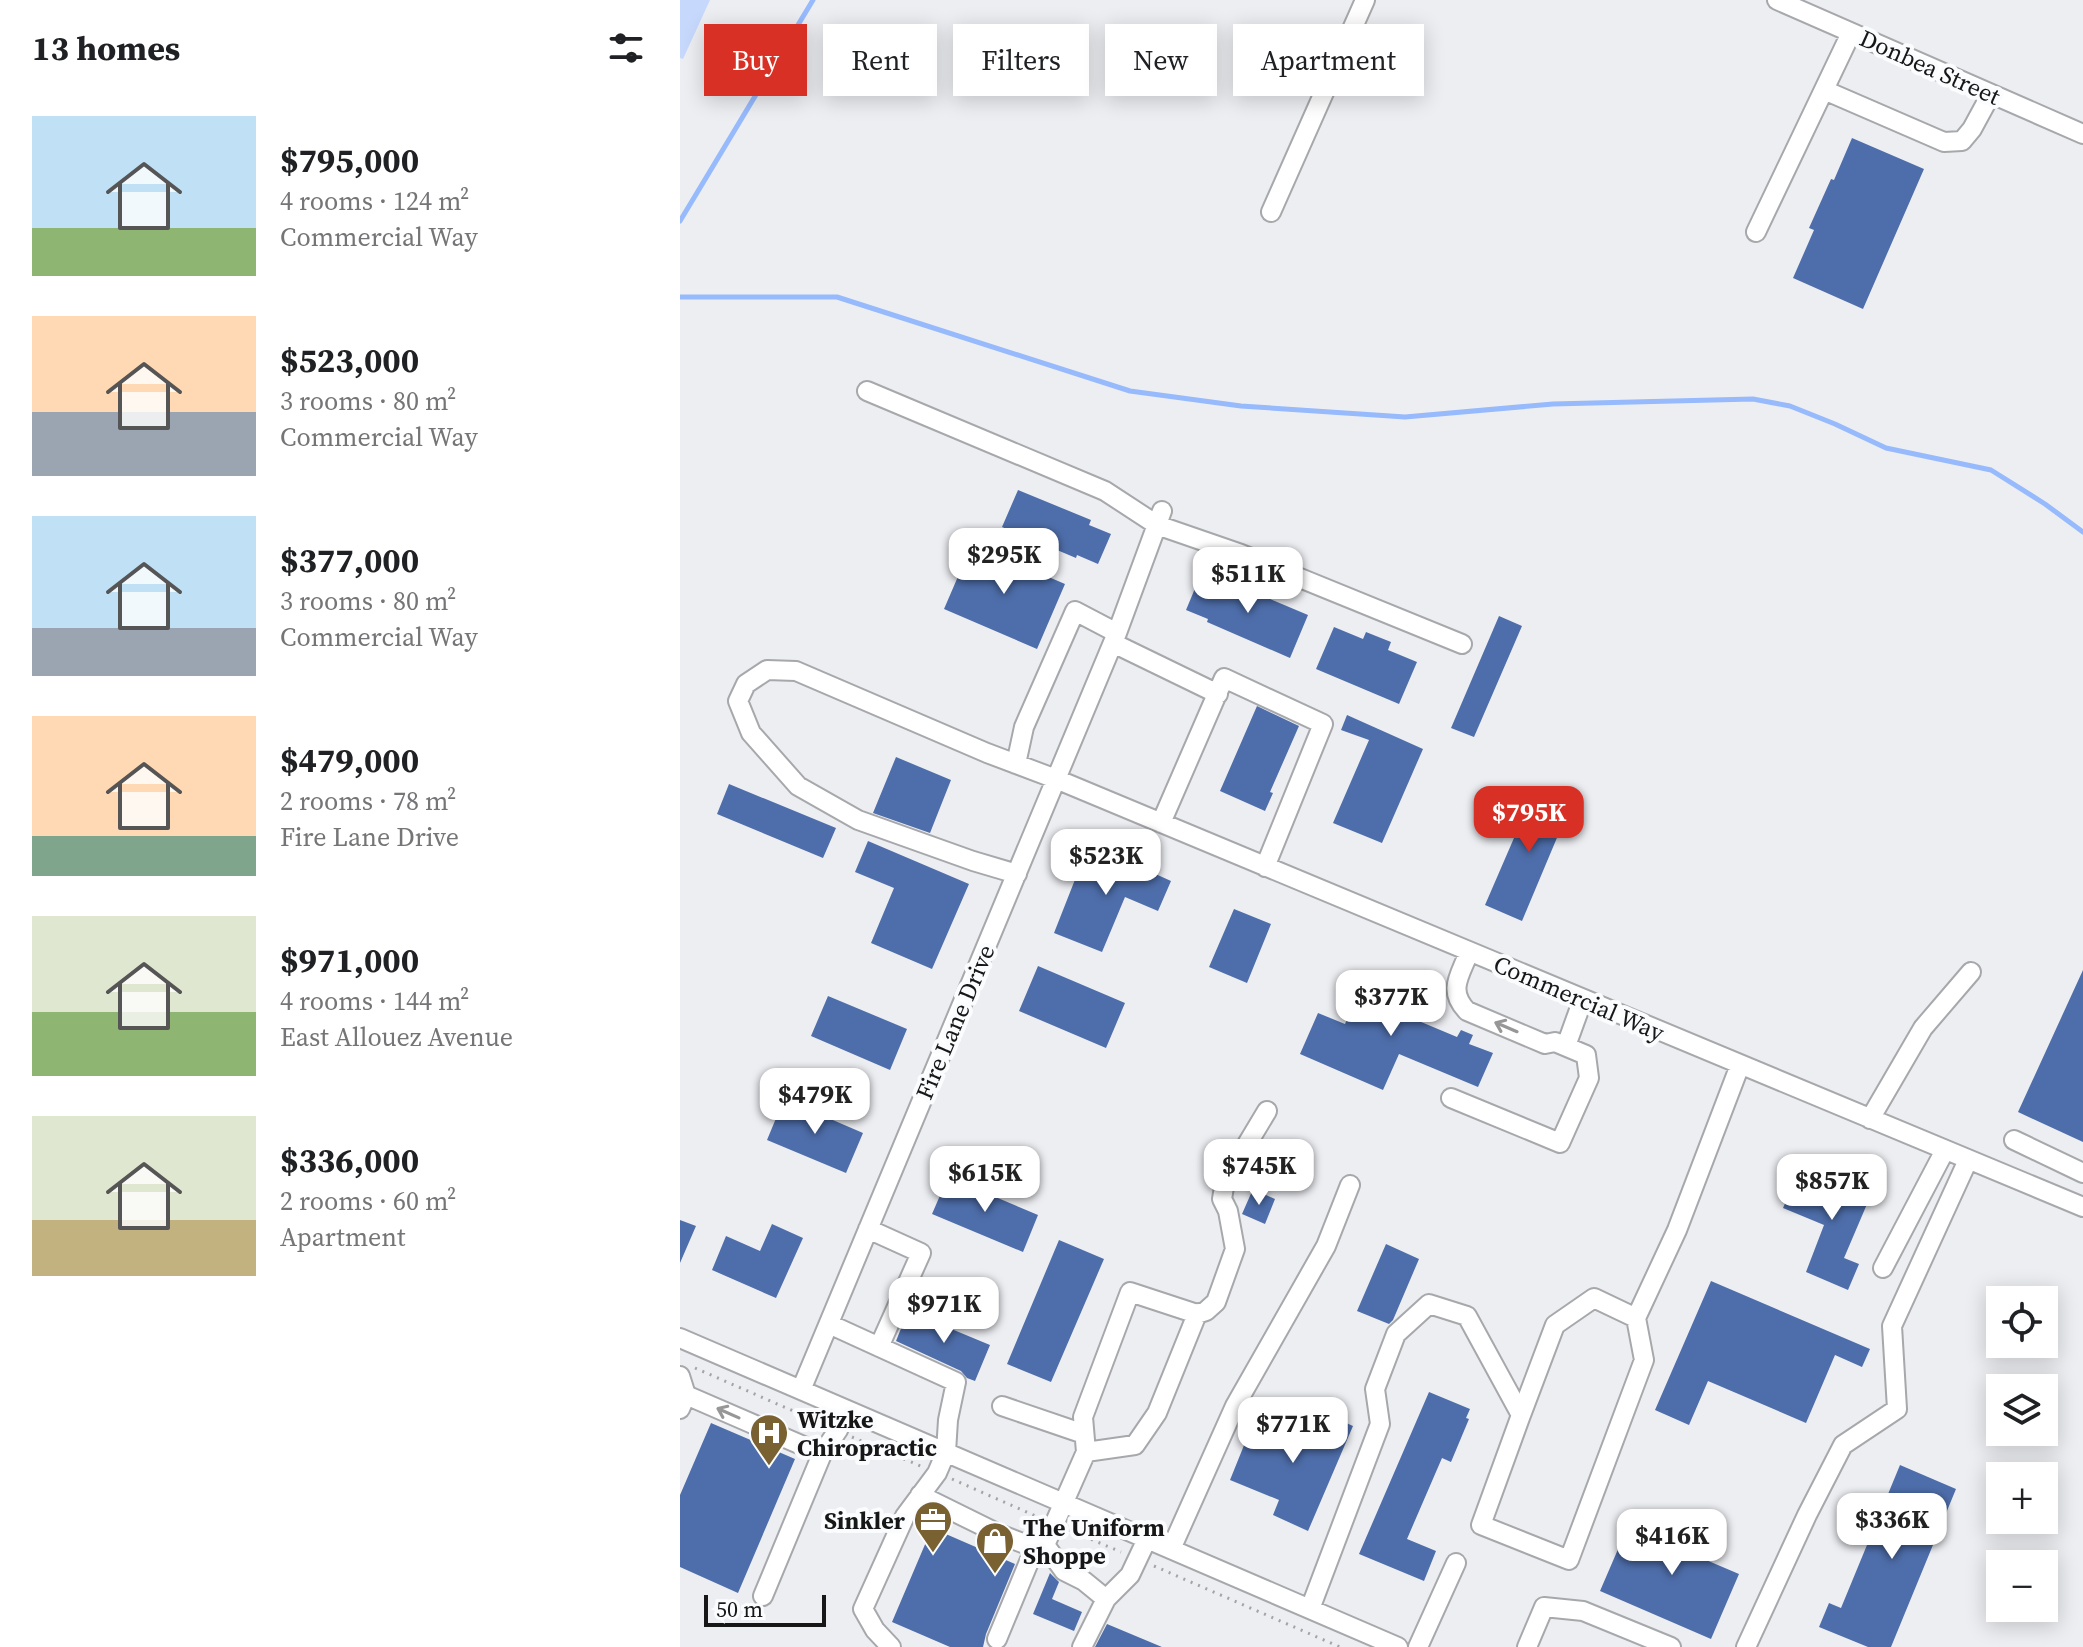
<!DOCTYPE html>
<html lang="en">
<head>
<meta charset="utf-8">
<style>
	body { margin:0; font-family:"Source Serif 4",serif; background:#f6f6f6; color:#202124; height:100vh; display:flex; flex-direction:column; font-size:30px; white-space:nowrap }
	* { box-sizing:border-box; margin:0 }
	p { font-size:26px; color:#757577 }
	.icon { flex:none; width:44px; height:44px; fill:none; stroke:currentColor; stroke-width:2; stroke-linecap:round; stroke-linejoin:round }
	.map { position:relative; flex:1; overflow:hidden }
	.details { display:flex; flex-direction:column; background:#fff; width:680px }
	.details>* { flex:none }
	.hud { position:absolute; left:24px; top:24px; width:760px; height:72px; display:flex; gap:16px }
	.controls { position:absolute; left:1306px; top:1286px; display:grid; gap:16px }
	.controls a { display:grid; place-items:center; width:72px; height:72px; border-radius:0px; background:#fff; box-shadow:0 4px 20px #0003; font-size:40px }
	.scale { position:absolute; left:24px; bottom:20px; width:122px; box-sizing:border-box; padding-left:8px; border:4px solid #171718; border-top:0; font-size:22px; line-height:28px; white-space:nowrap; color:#171718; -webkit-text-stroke:6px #fafcfe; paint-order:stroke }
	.price { position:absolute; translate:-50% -68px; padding:0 18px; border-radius:16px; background:#fff; color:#222; font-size:26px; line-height:52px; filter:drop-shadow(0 2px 4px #0008) }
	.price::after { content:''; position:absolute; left:50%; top:48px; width:24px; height:18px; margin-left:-12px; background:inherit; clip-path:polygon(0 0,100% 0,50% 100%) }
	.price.selected { background:#d93025; color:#fff }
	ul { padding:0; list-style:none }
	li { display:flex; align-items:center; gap:24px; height:200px; padding:0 32px }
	li span { display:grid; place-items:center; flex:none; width:224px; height:160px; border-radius:0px; color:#555 }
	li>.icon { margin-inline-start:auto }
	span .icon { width:96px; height:96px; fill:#fffc; stroke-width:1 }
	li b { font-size:34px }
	h2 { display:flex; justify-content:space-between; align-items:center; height:96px; padding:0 32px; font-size:34px }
	.tag { padding:0 28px; border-radius:0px; background:#fff; box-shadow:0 4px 20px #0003; font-size:28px; line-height:72px }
	.tag.selected { background:#d93025; color:#fff }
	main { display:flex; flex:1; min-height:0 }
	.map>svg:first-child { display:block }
	.green { fill:#c6d9fd }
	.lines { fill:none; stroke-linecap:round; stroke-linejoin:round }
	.stream { stroke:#96bafc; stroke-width:5 }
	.building { fill:#4e6eab }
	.minor-casing { stroke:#a6a8ab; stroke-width:22 }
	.path { stroke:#a4a4a7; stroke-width:3; stroke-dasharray:2 6; stroke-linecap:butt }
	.minor { stroke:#fff; stroke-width:18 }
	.oneway { stroke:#979797 }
	.labels { text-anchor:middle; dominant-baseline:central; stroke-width:8; stroke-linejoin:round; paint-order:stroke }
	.street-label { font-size:24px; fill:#171718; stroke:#fafcfe }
	.poi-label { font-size:24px; font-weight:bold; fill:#171718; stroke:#fafcfe; text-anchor:start }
</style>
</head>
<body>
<main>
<section class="details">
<h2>13 homes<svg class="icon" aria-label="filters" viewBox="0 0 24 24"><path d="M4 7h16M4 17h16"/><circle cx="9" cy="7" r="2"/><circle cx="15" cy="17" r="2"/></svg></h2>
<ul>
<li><span style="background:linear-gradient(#bfe0f5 70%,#8fb573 0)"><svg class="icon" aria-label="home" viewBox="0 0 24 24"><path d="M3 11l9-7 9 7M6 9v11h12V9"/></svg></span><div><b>$795,000</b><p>4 rooms · 124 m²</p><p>Commercial Way</p></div></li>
<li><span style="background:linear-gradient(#ffd9b3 60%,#9aa5b1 0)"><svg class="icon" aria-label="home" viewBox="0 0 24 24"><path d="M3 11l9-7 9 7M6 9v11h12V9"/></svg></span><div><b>$523,000</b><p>3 rooms · 80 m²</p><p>Commercial Way</p></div></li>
<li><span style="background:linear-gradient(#bfe0f5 70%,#9aa5b1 0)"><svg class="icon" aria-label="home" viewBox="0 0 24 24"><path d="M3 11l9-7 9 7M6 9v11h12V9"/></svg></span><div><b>$377,000</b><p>3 rooms · 80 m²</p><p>Commercial Way</p></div></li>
<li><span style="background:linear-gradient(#ffd9b3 75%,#7fa58c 0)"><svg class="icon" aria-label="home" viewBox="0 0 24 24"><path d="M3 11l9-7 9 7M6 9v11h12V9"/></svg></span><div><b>$479,000</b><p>2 rooms · 78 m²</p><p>Fire Lane Drive</p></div></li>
<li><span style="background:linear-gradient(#dfe7d0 60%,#8fb573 0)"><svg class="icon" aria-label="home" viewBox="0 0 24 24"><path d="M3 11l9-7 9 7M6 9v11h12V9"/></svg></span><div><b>$971,000</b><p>4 rooms · 144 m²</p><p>East Allouez Avenue</p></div></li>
<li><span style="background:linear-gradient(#dfe7d0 65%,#c2b280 0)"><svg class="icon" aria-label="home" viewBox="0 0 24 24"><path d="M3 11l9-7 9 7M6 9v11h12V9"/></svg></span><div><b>$336,000</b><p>2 rooms · 60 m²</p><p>Apartment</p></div></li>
</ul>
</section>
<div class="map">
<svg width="1403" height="1647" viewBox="0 0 1403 1647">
	<rect width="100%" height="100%" fill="#edeef2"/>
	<path class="green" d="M0,0H30L3,59L0,58Z"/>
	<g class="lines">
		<path class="stream" d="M0,221L133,0
			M0,297H157L450,391L561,406L725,417L873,404L1073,399L1110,406L1155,424L1206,448L1311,470L1365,504L1403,532"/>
	</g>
	<path class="building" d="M1172,138L1244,169L1183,309L1113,278L1134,230L1129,228L1151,179L1154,180Z
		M338,490L411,520L409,525L431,534L418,564L397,555L396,558L322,527Z
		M292,544L385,584L357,649L264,609Z
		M521,574L543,584L545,580L628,615L610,658L527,622L528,619L506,610Z
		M819,616L842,626L794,737L771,728Z
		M654,627L683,639L686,632L711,642L708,650L737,662L719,704L636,669Z
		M577,706L619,726L590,792L593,793L585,811L540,791Z
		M667,715L743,749L702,843L653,823L689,740L661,730Z
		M216,757L271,780L250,833L193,813Z
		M49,784L156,828L143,858L37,814Z
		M856,787L892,802L842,921L805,905Z
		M188,841L289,884L252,969L191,943L214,888L175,872Z
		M409,844L491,881L478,911L445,897L422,952L374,933Z
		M554,909L591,924L567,983L529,967Z
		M358,966L445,1003L426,1048L339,1011Z
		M1403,970V1142L1338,1112Z
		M712,973L747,988L734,1019L777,1037L781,1030L793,1035L789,1044L813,1053L798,1087L719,1054L703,1090L620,1054L638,1013L665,1024L684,980L705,989Z
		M148,996L227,1029L210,1070L131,1036Z
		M104,1099L183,1133L166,1173L87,1140Z
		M1168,1170L1196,1183L1164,1258L1179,1264L1168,1290L1126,1272L1144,1225L1103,1208L1119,1172L1160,1189Z
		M268,1177L358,1215L343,1252L252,1214Z
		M573,1189L595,1199L585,1224L562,1214Z
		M0,1220L16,1226L0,1263Z
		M92,1224L123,1238L96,1298L32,1270L46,1236L80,1251Z
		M379,1240L424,1259L371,1382L327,1364Z
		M706,1244L739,1259L713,1320L709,1324L677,1311Z
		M1031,1281L1190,1349L1182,1367L1155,1355L1126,1423L1028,1381L1009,1425L975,1410Z
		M228,1311L310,1345L295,1381L287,1378L281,1371L216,1341Z
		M749,1392L790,1409L786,1418L789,1419L771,1462L762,1458L727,1539L756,1551L744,1581L679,1554Z
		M637,1410L673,1426L628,1531L593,1515L599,1500L550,1480L575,1418L625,1439Z
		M31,1423L115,1459L58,1593L0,1567V1495Z
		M1220,1465L1276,1489L1211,1647H1188L1139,1627L1149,1603L1161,1608Z
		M999,1515L1031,1529L1019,1557L1059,1574L1031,1639L920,1591L948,1526L987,1543Z
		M252,1528L335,1564L306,1634L303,1647H270L212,1622Z
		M370,1573L379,1582L372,1599L402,1612L394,1631L353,1614Z
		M427,1624L482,1647H415Z"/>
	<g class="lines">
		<g class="minor-casing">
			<path id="minor" d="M1097,0L1403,134
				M1144,90L1264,142L1282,141L1292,129L1311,94
				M591,212L685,0
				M1076,232L1171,33
				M187,391L425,491L477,525L561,554L782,644
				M433,643L538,694
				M336,764L344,727L395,611L437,633
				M481,823L544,678L643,724L585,867
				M337,874L293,861L178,820L118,786L71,733L58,701L66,684L87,670L116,671L307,753L376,779L1403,1207
				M886,1046L903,999
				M771,1098L880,1143L909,1078L906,1055L875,1042L865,1044L787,1011C767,990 780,976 789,952
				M1190,1119L1243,1028L1291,972
				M1334,1140L1403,1173
				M188,1229L241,1253L199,1347
				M1203,1268L1265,1150
				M517,1314L526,1311L536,1302L555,1249L548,1211L542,1199L545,1181L587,1111
				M149,1324L276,1382L268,1420L266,1452L257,1473L225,1516L183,1609L195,1630L211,1647
				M0,1338L718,1647
				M0,1376L6,1395L0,1409
				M121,1390L437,633L482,511
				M6,1395L142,1454
				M322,1406L404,1434
				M841,1415L875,1325L914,1298L956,1318
				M240,1495L319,1534L345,1544L365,1545L406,1452L455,1445L477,1413L517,1314L450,1292L403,1417L406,1452
				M365,1545L384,1571L404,1581L426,1599
				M491,1549L555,1406L646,1246L670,1185
				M83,1596L142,1454L158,1430L167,1410
				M630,1609L700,1424L695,1389L716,1334L749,1304L787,1316L841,1415L801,1525L889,1560L964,1360L956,1318L997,1230L1060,1065
				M317,1639L356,1545
				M402,1647L426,1599L450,1575L467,1539
				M738,1647L776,1563
				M847,1647L864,1607L903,1611L991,1647
				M1066,1647L1127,1515L1163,1445L1217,1409L1212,1326L1288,1160"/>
		</g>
		<path class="path" d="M15,1368L143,1424
			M172,1437L243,1467
			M272,1479L360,1518
			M389,1530L441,1552
			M474,1566L660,1647"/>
		<use href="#minor" class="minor"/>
	</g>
	<defs><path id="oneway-shaft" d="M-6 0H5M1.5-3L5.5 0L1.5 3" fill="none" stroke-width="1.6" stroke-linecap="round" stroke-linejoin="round" transform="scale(2)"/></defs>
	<g class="oneway">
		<use href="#oneway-shaft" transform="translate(826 1027) rotate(-157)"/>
		<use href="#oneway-shaft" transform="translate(48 1413) rotate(-156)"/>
	</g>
	<defs>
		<g id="hospital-pin" transform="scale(2)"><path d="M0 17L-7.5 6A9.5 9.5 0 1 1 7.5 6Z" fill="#7a6132" stroke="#fafcfe"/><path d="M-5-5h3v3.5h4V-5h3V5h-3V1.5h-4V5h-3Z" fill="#fff"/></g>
		<g id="office-pin" transform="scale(2)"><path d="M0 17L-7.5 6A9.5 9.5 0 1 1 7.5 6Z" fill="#7a6132" stroke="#fafcfe"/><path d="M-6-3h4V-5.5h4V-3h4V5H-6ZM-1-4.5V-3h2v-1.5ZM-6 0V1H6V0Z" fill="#fff"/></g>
		<g id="shop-pin" transform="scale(2)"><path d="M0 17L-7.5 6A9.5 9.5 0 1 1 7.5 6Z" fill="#7a6132" stroke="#fafcfe"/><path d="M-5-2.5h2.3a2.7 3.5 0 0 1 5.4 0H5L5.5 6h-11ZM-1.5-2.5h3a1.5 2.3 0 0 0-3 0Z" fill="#fff"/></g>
	</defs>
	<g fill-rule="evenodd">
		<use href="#hospital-pin" x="89" y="1433"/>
		<use href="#office-pin" x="253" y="1520"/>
		<use href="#shop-pin" x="315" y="1541"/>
	</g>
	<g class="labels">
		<g class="street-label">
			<text transform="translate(1250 67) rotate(24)">Donbea Street</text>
			<text transform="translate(899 998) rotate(23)">Commercial Way</text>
			<text transform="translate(275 1022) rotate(-67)">Fire Lane Drive</text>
		</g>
		<g class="poi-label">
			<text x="117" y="1419">Witzke<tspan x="117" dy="28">Chiropractic</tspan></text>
			<text x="225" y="1520" text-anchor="end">Sinkler</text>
			<text x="343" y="1527">The Uniform<tspan x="343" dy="28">Shoppe</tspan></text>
		</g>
	</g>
</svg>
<div class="controls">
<a><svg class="icon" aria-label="locate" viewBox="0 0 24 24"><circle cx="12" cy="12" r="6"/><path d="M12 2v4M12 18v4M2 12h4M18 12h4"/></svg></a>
<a><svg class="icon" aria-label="layers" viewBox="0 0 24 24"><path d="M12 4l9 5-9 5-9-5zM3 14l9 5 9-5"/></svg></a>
<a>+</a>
<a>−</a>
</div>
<div class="scale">50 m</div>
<b class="price" style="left:324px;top:596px">$295K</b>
<b class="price" style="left:568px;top:615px">$511K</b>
<b class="price selected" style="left:849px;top:854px">$795K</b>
<b class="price" style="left:426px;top:897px">$523K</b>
<b class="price" style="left:711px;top:1038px">$377K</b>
<b class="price" style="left:135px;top:1136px">$479K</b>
<b class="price" style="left:579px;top:1207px">$745K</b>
<b class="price" style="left:305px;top:1214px">$615K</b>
<b class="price" style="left:1152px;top:1222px">$857K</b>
<b class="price" style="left:264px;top:1345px">$971K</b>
<b class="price" style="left:613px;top:1465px">$771K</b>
<b class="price" style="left:1212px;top:1561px">$336K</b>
<b class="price" style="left:992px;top:1577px">$416K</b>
<div class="hud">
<a class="tag selected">Buy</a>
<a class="tag">Rent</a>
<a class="tag">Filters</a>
<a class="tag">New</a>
<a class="tag">Apartment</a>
</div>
</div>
</main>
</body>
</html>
